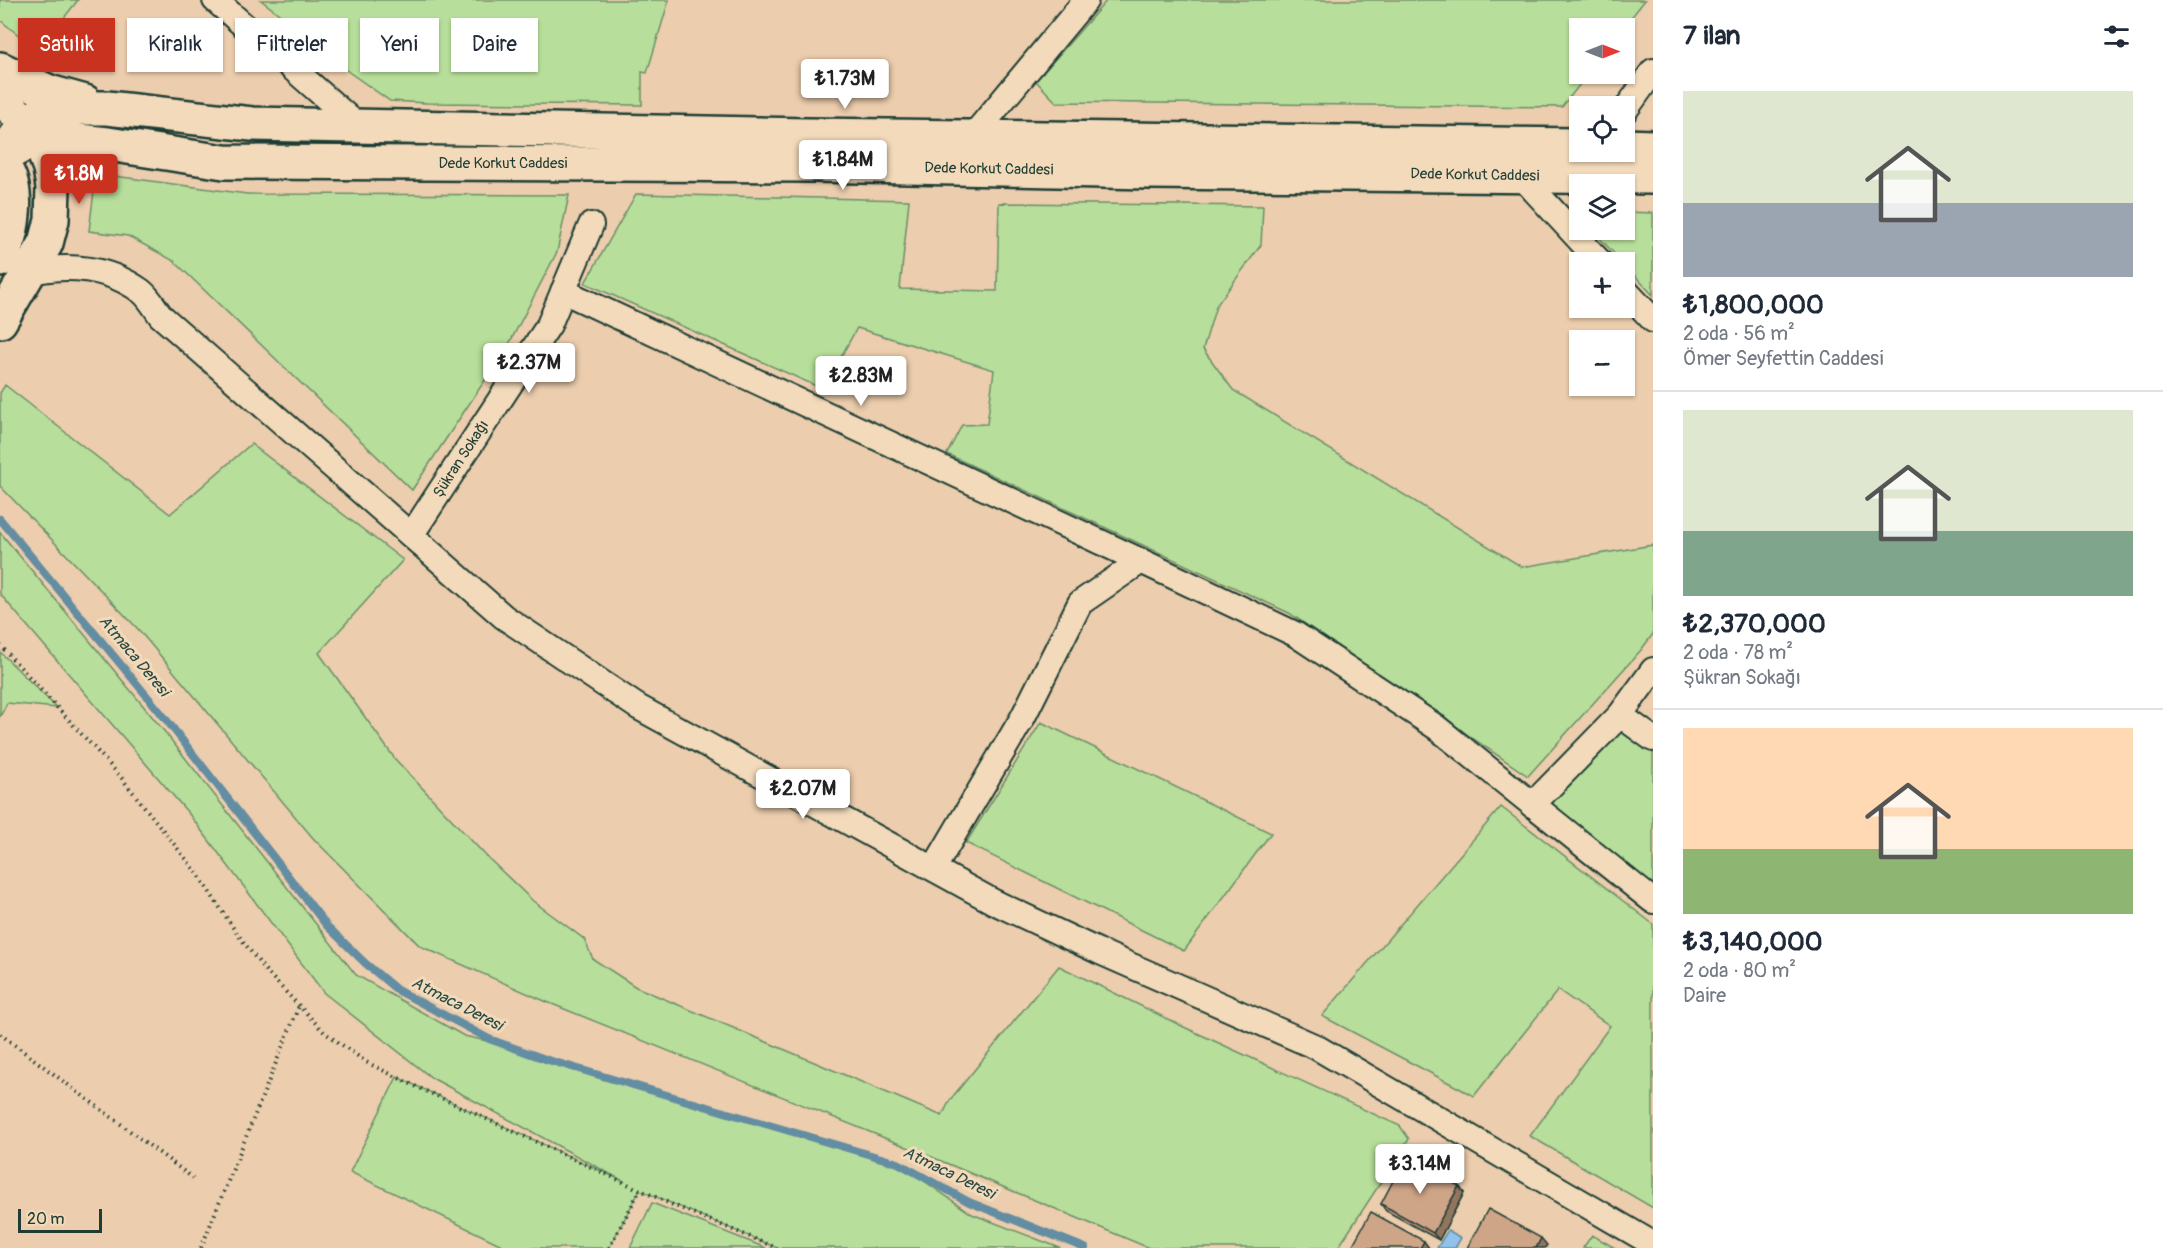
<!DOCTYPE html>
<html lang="tr">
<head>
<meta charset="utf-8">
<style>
	body { margin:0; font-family:Pangolin,sans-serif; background:#f6f6f7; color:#1f2937; height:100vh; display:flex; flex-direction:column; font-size:22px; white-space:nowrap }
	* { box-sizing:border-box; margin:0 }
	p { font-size:20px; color:#747a83 }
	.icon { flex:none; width:33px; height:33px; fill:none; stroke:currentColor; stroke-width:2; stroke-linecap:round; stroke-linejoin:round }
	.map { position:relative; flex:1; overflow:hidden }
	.drawer { display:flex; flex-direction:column; background:#fff; width:510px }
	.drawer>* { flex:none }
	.hud { position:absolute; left:18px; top:18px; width:570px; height:54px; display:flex; gap:12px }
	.needle { width:39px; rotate:90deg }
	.tools { position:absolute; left:1569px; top:18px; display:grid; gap:12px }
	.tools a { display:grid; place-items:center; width:66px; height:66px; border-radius:0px; background:#fff; box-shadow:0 2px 4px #0004; font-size:30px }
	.scale { position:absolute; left:18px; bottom:15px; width:84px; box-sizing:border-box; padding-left:6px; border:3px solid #1f3d34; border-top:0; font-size:16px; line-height:21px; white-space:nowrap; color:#1f3d34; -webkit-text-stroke:4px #f2daba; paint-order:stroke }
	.price { position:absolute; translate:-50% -51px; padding:0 14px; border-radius:6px; background:#fff; color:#222; font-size:20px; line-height:39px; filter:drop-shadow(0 2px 3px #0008) }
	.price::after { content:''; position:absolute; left:50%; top:36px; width:18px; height:14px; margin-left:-9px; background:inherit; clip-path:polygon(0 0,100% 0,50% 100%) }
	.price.selected { background:#c8321e; color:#fff }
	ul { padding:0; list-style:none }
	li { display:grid; align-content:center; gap:12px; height:318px; padding:0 30px }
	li+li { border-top:2px solid #e0e1e3 }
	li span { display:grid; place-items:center; height:186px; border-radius:0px; color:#555 }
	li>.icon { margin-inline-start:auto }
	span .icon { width:108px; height:108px; fill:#fffc; stroke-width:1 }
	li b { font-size:26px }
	h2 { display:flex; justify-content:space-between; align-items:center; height:72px; padding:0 30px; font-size:26px }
	.chip { padding:0 21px; border-radius:0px; background:#fff; box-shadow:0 2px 4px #0004; font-size:21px; line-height:54px }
	.chip.selected { background:#c8321e; color:#fff }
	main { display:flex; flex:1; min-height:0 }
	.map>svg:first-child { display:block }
	.green { fill:#b7de9a; stroke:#6b8e67; stroke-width:1.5 }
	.water { fill:#90c2ec; stroke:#638da2; stroke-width:1.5 }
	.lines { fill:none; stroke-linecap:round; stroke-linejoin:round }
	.stream { stroke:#638da2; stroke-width:8 }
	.street-casing { stroke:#1f3d34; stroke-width:28 }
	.secondary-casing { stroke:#1f3d34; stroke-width:38 }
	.path { stroke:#1f3d34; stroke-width:4; stroke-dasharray:1.5 4.5; stroke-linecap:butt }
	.street { stroke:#f2daba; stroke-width:24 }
	.secondary { stroke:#f2daba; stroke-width:33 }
	.wall { fill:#b28e75; stroke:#1f3d34; stroke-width:1.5 }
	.shaded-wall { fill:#91745f; stroke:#1f3d34; stroke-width:1.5 }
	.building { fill:#cfa588; stroke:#1f3d34; stroke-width:1.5 }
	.labels { text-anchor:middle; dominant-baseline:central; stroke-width:6; stroke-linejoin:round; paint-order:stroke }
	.street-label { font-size:15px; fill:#1f3d34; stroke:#f2daba }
	.water-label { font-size:16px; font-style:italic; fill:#2a4a46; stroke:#f2daba }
</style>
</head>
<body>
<main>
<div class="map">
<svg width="1653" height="1248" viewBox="0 0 1653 1248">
	<rect width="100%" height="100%" fill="#eccdad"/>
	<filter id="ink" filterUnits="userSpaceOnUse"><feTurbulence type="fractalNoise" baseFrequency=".0167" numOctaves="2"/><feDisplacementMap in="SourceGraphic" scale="12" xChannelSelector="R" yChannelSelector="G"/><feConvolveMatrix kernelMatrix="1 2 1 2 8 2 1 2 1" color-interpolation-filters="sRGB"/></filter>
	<g filter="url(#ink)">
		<path class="green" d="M0,0H78L38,51L0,20Z
			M261,0H669L647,73L642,72V105L427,103L390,101L336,63L326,45L301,31Z
			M1107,0H1645L1623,28H1580V74H1588L1562,107L1056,102L1036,81Z
			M114,176L247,194L569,195L557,252L509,344L412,490L174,261L128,236L89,231L94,191Z
			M636,194L909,200L900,289L997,291L999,203L1263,206L1261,245L1216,306L1203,349L1233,390L1522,567L1653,545V634L1641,650L1528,776L1289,613L947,454L962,425L987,424L994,370L857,328L823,389L585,283Z
			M1625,212L1653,213V295L1592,230H1624Z
			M5,385L170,514L251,444L403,560L319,653L395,759L486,856L533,901L584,939L593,959L636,987L942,1116L950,1100L1059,966L1186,1028L1400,1126L1409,1139L1338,1248H1149L922,1153L547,1002L420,946L313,838L138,629L0,486V393Z
			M0,532L164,731L356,975L464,1036L501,1044L742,1118L898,1163L972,1214L1060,1248H777L640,1190L609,1248H508L350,1172L397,1077L625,1182L432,1078L324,993L189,814L0,594Z
			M0,652L57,708L7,703L0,717Z
			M1620,715L1653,739V901L1533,805Z
			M1041,722L1271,833L1184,951L966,843Z
			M1501,807L1653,924V1208L1530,1136L1610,1026L1558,990L1474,1096L1322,1016Z
			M652,1203L766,1248H630Z
			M1592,1235L1615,1248H1583Z"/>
		<path class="water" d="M1448,1230L1461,1238L1455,1248H1437Z"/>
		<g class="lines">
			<path class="stream" d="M0,519L161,713L327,926L365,963L397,990L489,1039L548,1060L898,1163L969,1202L1085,1248"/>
			<g class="street-casing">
				<path id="street" d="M215,0L358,126
					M1624,112L1653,71
					M973,136L1086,0
					M1521,176L1600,262
					M30,272C68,264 108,267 141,291C149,297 155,308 161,316L504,617L638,707L994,902L1100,952L1316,1047L1653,1244
					M1624,289L1653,320
					M563,291L1141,561
					M412,534L549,325L591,225
					M1620,715L1653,739
					M1532,805L1620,715L1653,670
					M934,868L1023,717L1080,603L1141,561L1295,634L1436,727L1653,901"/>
			</g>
			<g class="secondary-casing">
				<path id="secondary" d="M0,69L49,92L85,102
					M0,96L38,137L50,168L53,187L52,220L46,243L0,321
					M1624,146L1653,147
					M8,147L25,125L40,114L61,108H107L252,124L808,135L1580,145
					M0,158L38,137L108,144L224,162L814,165L1149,172L1653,177
					M0,161C4,167 9,174 11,182C17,205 12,238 0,260"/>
			</g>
			<path class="path" d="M0,645L120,776L197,873L236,932L264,969L324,1032L366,1062L415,1086L673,1205L777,1248
				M0,1034L193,1178
				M201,1248L299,1006
				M609,1248L640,1190"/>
			<use href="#street" class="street"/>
			<use href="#secondary" class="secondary"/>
		</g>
		<path class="wall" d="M1459,1186L1464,1193L1439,1240L1386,1211L1381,1204Z"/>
		<path class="shaded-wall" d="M1459,1186L1464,1193L1439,1240L1433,1233Z
			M1541,1238L1547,1245L1545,1248H1536Z
			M1424,1241L1429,1248H1420Z"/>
		<path class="building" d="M1406,1156L1459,1186L1433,1233L1381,1204Z
			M1488,1209L1541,1238L1536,1248H1467Z
			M1371,1212L1424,1241L1420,1248H1351Z"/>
	</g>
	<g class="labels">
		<g class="street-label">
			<text x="503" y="163">Dede Korkut Caddesi</text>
			<text transform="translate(989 169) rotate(1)">Dede Korkut Caddesi</text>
			<text transform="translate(1475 175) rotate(1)">Dede Korkut Caddesi</text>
			<text transform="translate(461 459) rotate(-57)">Şükran Sokağı</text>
		</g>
		<g class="water-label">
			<text transform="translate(134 656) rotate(50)">Atmaca Deresi</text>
			<text transform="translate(457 1004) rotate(27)">Atmaca Deresi</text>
			<text transform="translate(949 1173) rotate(26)">Atmaca Deresi</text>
		</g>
	</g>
</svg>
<div class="tools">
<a><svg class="needle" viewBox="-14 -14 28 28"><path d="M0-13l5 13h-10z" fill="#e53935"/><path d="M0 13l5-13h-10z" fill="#747a83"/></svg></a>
<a><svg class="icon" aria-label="locate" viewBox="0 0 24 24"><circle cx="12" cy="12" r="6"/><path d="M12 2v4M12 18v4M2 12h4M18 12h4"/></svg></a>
<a><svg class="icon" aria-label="layers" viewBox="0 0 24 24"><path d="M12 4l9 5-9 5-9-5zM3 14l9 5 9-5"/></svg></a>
<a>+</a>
<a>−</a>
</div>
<div class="scale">20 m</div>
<b class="price" style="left:845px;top:110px">₺1.73M</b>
<b class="price" style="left:843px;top:191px">₺1.84M</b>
<b class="price selected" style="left:79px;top:205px">₺1.8M</b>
<b class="price" style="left:529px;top:394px">₺2.37M</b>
<b class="price" style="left:861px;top:407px">₺2.83M</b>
<b class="price" style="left:803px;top:820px">₺2.07M</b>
<b class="price" style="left:1420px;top:1195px">₺3.14M</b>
<div class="hud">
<a class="chip selected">Satılık</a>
<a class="chip">Kiralık</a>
<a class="chip">Filtreler</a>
<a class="chip">Yeni</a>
<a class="chip">Daire</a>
</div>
</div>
<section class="drawer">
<h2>7 ilan<svg class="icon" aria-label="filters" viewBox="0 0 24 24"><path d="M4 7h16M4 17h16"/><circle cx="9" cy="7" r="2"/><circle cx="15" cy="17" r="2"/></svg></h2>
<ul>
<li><span style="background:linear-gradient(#dfe7d0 60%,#9aa5b1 0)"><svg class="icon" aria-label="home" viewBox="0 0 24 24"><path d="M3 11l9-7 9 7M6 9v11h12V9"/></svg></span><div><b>₺1,800,000</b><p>2 oda · 56 m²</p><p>Ömer Seyfettin Caddesi</p></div></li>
<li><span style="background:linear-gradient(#dfe7d0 65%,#7fa58c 0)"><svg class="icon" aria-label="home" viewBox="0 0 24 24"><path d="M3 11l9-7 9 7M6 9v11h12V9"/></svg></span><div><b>₺2,370,000</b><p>2 oda · 78 m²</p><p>Şükran Sokağı</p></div></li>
<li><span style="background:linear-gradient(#ffd9b3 65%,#8fb573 0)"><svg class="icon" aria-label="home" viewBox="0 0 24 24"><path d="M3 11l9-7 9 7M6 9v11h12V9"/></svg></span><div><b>₺3,140,000</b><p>2 oda · 80 m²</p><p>Daire</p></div></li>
</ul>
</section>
</main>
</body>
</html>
